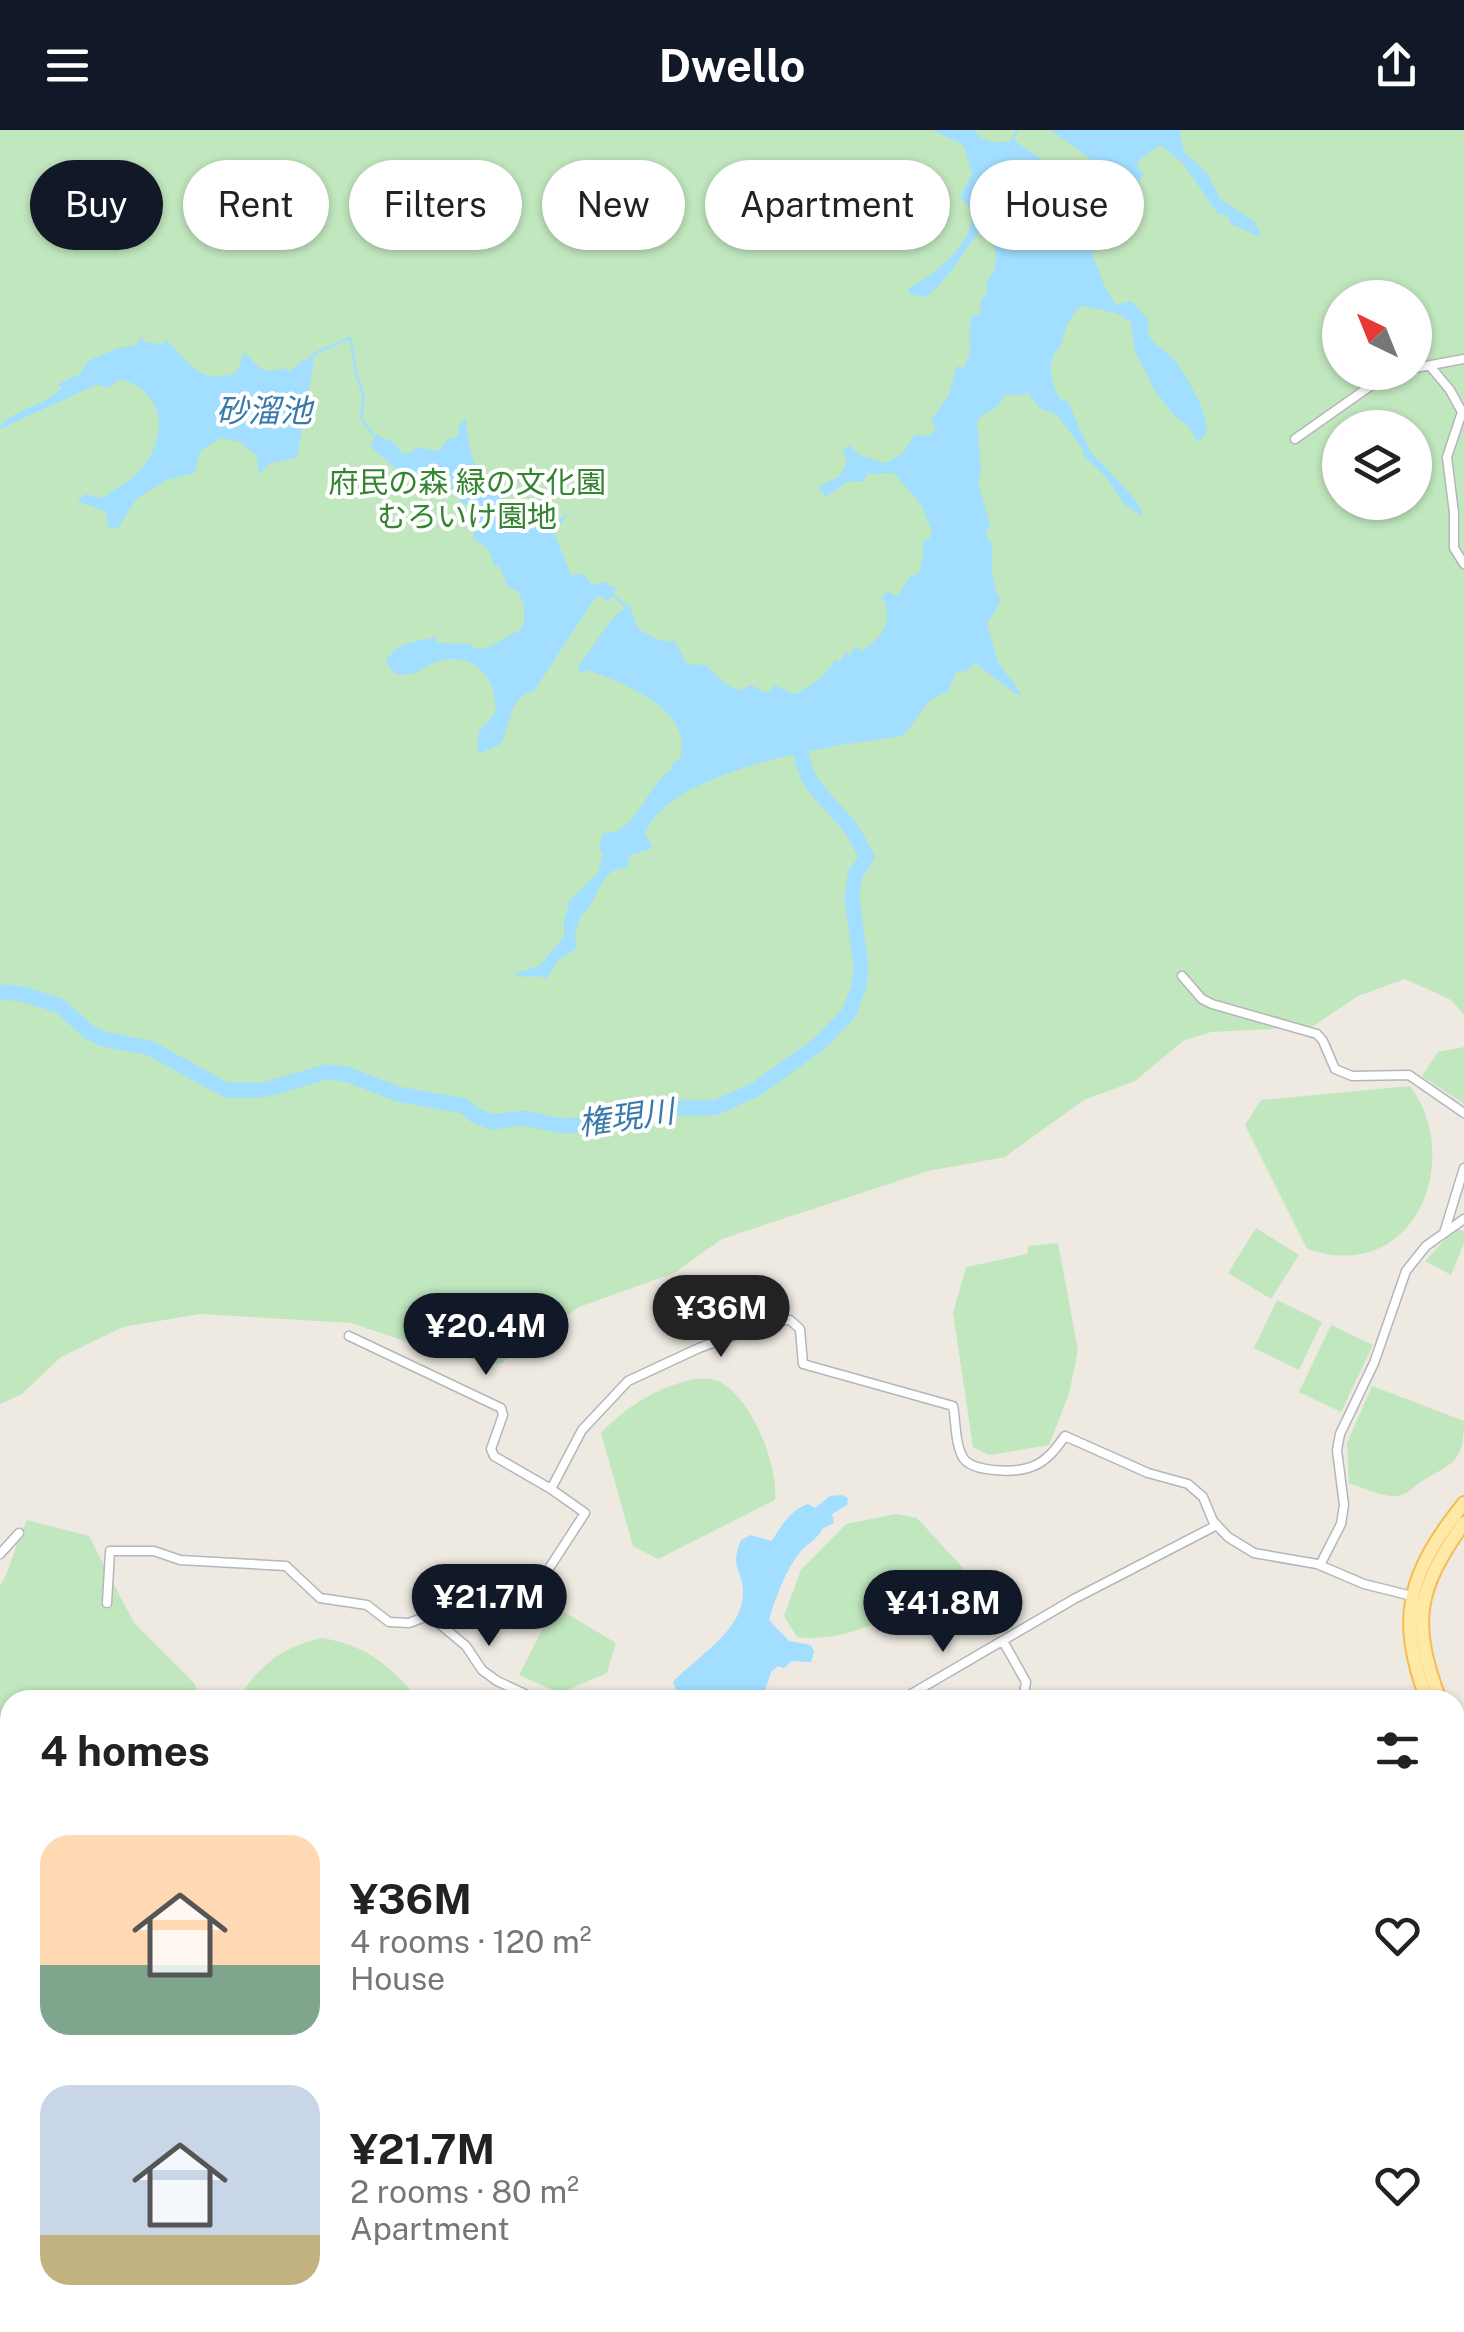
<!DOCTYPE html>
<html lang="en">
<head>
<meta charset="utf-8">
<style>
	body { margin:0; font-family:"Public Sans","Noto Sans JP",sans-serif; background:#f6f6f6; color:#222; height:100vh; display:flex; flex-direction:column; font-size:38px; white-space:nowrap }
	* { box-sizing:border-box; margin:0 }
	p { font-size:32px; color:#767676 }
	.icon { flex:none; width:55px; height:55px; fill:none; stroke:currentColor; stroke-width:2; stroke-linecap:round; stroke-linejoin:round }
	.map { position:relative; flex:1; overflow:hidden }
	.sheet { position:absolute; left:0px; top:1560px; width:1465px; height:642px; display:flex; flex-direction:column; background:#fff; border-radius:30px 30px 0 0; box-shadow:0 2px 8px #0004 }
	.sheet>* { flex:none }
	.hud { position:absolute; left:30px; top:30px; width:1405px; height:90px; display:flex; gap:20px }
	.needle { width:65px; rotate:317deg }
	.buttons { position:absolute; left:1322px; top:150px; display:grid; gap:20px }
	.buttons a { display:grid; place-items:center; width:110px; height:110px; border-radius:50%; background:#fff; box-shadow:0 2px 8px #0004; font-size:50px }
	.price { position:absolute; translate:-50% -85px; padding:0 22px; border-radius:35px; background:#111827; color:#fff; font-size:32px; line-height:65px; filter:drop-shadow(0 2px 5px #0008) }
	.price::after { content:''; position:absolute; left:50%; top:60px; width:30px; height:22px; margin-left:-15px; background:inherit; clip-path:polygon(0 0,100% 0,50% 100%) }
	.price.active { background:#222; color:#fff }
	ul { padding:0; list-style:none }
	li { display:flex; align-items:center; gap:30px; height:250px; padding:0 40px }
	li span { display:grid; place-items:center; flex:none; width:280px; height:200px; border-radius:30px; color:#555 }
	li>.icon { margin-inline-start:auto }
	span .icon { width:120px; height:120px; fill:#fffc; stroke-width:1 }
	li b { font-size:42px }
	h2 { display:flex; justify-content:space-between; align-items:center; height:120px; padding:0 40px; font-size:42px }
	.tag { padding:0 35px; border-radius:45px; background:#fff; box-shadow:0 2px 8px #0004; font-size:35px; line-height:90px }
	.tag.active { background:#111827; color:#fff }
	header { display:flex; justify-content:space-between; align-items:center; height:130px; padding:0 40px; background:#111827; color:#fff; font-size:45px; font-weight:700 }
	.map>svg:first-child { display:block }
	.green { fill:#c1e7be; fill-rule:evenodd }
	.water { fill:#a1deff }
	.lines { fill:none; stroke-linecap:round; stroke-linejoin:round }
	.stream { stroke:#a1deff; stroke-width:2.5 }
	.river { stroke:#a1deff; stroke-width:15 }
	.minor-casing { stroke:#b3b6ba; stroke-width:11 }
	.primary-casing { stroke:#f6bb53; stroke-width:16 }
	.minor { stroke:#fff; stroke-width:8 }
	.primary { stroke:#ffe9a6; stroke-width:12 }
	.labels { text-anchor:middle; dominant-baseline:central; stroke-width:8; stroke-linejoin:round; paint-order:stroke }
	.park-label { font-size:30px; fill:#348431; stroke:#fff }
	.water-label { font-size:32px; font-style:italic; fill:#397aab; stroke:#fff }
</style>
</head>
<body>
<header><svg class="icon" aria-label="menu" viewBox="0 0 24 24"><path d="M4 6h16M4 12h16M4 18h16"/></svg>Dwello<svg class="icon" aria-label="share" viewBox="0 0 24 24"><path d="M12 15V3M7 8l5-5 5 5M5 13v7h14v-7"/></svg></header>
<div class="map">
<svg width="1464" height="2202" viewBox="0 0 1464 2202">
	<rect width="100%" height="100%" fill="#eeeae2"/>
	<path class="green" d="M0,0H1464V885L1451,870L1405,849L1358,866L1312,897L1211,902L1183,911L1135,951L1084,970L1005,1027L928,1041L722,1109L674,1143L579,1177L500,1234L443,1224L351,1193L200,1184L123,1197L61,1227L22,1264L0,1274ZM1340,168H1415V242H1340ZM1340,298H1415V372H1340Z
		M1464,917V974L1422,946L1438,922Z
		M1410,956C1464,1027 1417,1156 1307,1119L1245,995L1261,970Z
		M1256,1098L1299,1125L1271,1169L1228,1143Z
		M1455,1099L1464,1101V1113L1451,1145L1425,1131Z
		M1058,1113L1078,1220L1069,1264L1049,1315L989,1325L973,1317L953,1183L966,1137L1027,1124L1028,1116Z
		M1277,1170L1322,1192L1299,1240L1254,1218Z
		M1331,1195L1373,1215L1341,1282L1299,1262Z
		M694,1249C702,1249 711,1248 718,1251C751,1266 779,1336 775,1370L658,1429L633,1416L601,1303C628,1275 656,1258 694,1249Z
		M1372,1256L1464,1291C1464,1332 1454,1332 1422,1351C1412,1357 1408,1366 1395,1366C1381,1367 1362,1357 1349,1353L1347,1313Z
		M896,1384L917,1388L963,1438C917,1473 857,1515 797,1507L784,1486L801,1440L846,1394Z
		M27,1390L89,1406L134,1493L195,1554L199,1570H89L84,1564L65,1570H10V1604L0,1601V1456C13,1435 15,1412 27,1390Z
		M554,1476L616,1513L607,1543L560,1563L519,1545Z
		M322,1508C360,1514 386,1531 411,1561L406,1570H238C257,1536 284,1516 322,1508Z
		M0,1610L10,1613V2192L824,2193L819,2202H0Z"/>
	<path class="water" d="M933,0H973C984,13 998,15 1014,10L1104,74L1105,90L1098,120L1091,123C1101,142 1103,159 1116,175L1132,171L1148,190C1144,218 1167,216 1178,235C1191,255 1206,278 1207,303L1198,312L1188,296L1175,286L1155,261L1135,221L1131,192L1116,183L1081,176C1069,187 1067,195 1062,211C1058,225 1061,212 1054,225C1047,239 1053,259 1062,272L1066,268L1090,321L1135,369L1144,387L1125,375L1107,348L1084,326L1082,318L1057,285L1040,278L1028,263L1016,266L1005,264L998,276L982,285L977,293L981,340L978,353L991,398H987V407L993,415C989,426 993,461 1001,471L987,494L998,532L1022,565L1016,564L975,533L966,541L956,542L948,561L929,571L905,604L899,607C836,614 669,639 645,704L653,718L633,724L627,729L630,736C624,738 618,738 613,741C597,751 596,775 581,785L575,804L577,818L558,831L546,849C535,843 525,850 514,844L539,836L564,807V788L569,779L566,774L598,743L603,725L599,718L603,703C635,707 645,656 672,639L673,632L679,630C698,582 621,551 587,540L582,544L578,537L611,490L629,474L638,499L658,510L675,512L687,534L706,535L725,554L739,561L751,555L764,562L771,560L774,555L795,564C811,557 827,545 835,530L840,531L846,522L850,525L856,516L861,521C884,507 894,492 882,466L888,461L892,465H898L909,448L920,442L924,417L921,413L929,409L932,402L922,376L894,343L867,344L864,351L847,352L826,367L818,357L840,346L847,332L843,319L849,315L859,325L885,333L902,324L915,305L929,306L936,299L931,290L948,267L957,236L963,238C977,219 964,205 973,185H980L981,169L986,165L987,151C1001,135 998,112 982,99C963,120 950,149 926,167L910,164L908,159C933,145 968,119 972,88C973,79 966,73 960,67L972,44L964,16C955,9 941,5 933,0Z
		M1051,0H1179L1184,22L1207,43L1221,70L1254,91L1262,108L1231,94L1227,85L1218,84L1182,32L1160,15L1139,30L1137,37L1144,43L1138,53L1119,50Z
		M142,207L145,212L162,214L165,210C190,231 200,258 237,242L244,222C260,237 259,245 285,238L289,242L303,230L314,228L297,327L268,334L259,345L257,326L239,312L221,308L200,321L195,343L167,350L137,368L118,398L108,397L106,382L77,371L85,364L102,368C115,359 131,351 141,339C169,306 166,263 121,249L107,258L98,254L0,299V296C17,277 44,277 62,258L58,254L80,244L88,231L119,218L136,215Z
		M466,288C468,311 471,343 492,358L501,355L506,375L524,399L548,397L569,382L554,403L571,445L583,444L592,455L604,452L617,459L608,471L597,465L534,561C510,564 510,595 501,614L480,623L477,618L479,601L495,584C499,550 475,521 439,531C426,534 417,546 403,545C394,545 390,539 386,531C399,510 414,513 436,507L437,513L470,514L472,518H487L520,500L524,493V474L517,460L508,458L499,435L495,437L488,419L473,408L477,390L467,375L460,372L457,364L440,347L433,349L428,356L418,348L400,342L371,317L376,305L393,312L403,324L413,322L415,317L439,321L447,310L459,306L458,297Z
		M842,1365L848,1368L847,1375L832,1384L834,1393L822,1399C818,1409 808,1413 800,1422C785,1441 776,1467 769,1490L789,1511L811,1515L814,1522L811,1532L792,1531L784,1538L778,1536L771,1542L762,1570H680L673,1552C696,1527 743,1501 743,1463C743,1439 729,1440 741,1410L751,1405L772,1411C779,1398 793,1378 808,1374L815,1378L830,1366Z"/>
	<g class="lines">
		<path class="stream" d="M1011,12L1017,0
			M310,229L314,224L349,208L351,210L356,243L364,267L361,288L378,311
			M610,463L627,477"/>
		<path class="river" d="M0,862L23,864L60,876L89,902L103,909L150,918L226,960H264L326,942L346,944L398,964L464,976L474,985L492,992L524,988L560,996L581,995L600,986L651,978H714L755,960L819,914L849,883L859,856L861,838L852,767L855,745L867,727C860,715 855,703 846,692C826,669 803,652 801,620"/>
		<g class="minor-casing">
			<path id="minor" d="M1430,236L1450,260L1462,282L1447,327L1454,383V418L1464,434
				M1415,238L1464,229
				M1295,309L1376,252L1399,242
				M1182,846L1202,869L1212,874L1317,904L1323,911L1335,939L1352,946L1409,945L1464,983
				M1444,1103L1464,1038
				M349,1206L501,1278L503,1285L491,1319L494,1326L551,1359
				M0,1424L19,1403
				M1320,1435L1341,1394L1344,1375L1337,1320L1340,1304L1374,1233L1406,1141L1426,1116L1464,1089
				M107,1473L110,1421H154L180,1430L286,1436L320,1468L367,1475L389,1492L409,1493L454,1476L517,1471L535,1460L585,1383L551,1359L582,1300L628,1251L699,1218L773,1191L790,1190L800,1199L803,1234L953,1276C956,1291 955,1317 964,1329C974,1342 1015,1343 1031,1337C1046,1332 1056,1319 1065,1306L1148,1343L1188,1354L1203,1367L1213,1391L1228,1407L1254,1423L1317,1434L1364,1454L1412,1466
				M430,1486L466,1516L482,1540L497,1551L538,1570
				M1003,1511L1026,1552L1023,1570
				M901,1570L1074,1469L1217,1395
				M953,2192L966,2202"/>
		</g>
		<g class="primary-casing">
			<path id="primary" d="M1427,1570C1395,1486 1409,1442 1464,1373
				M1440,1570C1411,1493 1416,1460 1464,1393
				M1455,1610L1464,1634
				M1455,1646L1464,1671"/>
		</g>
		<use href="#minor" class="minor"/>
		<use href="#primary" class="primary"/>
	</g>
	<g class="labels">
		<g class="park-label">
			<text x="467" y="352">府民の森 緑の文化園<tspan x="467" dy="34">むろいけ園地</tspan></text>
		</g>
		<g class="water-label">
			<text x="264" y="280">砂溜池</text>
			<text transform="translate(626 987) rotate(-8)">権現川</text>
		</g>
	</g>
</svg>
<div class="buttons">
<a><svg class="needle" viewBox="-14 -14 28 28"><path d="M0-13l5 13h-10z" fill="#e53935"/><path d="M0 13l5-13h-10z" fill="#767676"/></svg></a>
<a><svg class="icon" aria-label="layers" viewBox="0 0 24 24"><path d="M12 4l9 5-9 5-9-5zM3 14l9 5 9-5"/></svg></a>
</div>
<b class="price active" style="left:721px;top:1230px">¥36M</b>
<b class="price" style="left:486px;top:1248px">¥20.4M</b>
<b class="price" style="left:489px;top:1519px">¥21.7M</b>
<b class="price" style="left:943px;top:1525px">¥41.8M</b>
<div class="hud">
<a class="tag active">Buy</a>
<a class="tag">Rent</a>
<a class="tag">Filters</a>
<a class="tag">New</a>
<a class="tag">Apartment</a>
<a class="tag">House</a>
</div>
<section class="sheet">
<h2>4 homes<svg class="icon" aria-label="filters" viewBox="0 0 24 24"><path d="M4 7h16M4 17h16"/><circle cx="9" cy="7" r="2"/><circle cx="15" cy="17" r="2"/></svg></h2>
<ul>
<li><span style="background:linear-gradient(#ffd9b3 65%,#7fa58c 0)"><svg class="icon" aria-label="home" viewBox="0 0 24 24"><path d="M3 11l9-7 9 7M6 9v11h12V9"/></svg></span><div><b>¥36M</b><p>4 rooms · 120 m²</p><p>House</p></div><svg class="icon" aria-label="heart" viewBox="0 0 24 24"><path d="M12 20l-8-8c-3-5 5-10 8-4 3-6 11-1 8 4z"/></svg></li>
<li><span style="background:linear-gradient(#c9d6e8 75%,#c2b280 0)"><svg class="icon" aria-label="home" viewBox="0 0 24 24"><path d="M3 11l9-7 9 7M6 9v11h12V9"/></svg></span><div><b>¥21.7M</b><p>2 rooms · 80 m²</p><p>Apartment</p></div><svg class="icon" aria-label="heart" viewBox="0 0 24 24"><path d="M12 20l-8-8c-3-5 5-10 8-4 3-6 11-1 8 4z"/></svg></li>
</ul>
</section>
</div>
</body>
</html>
